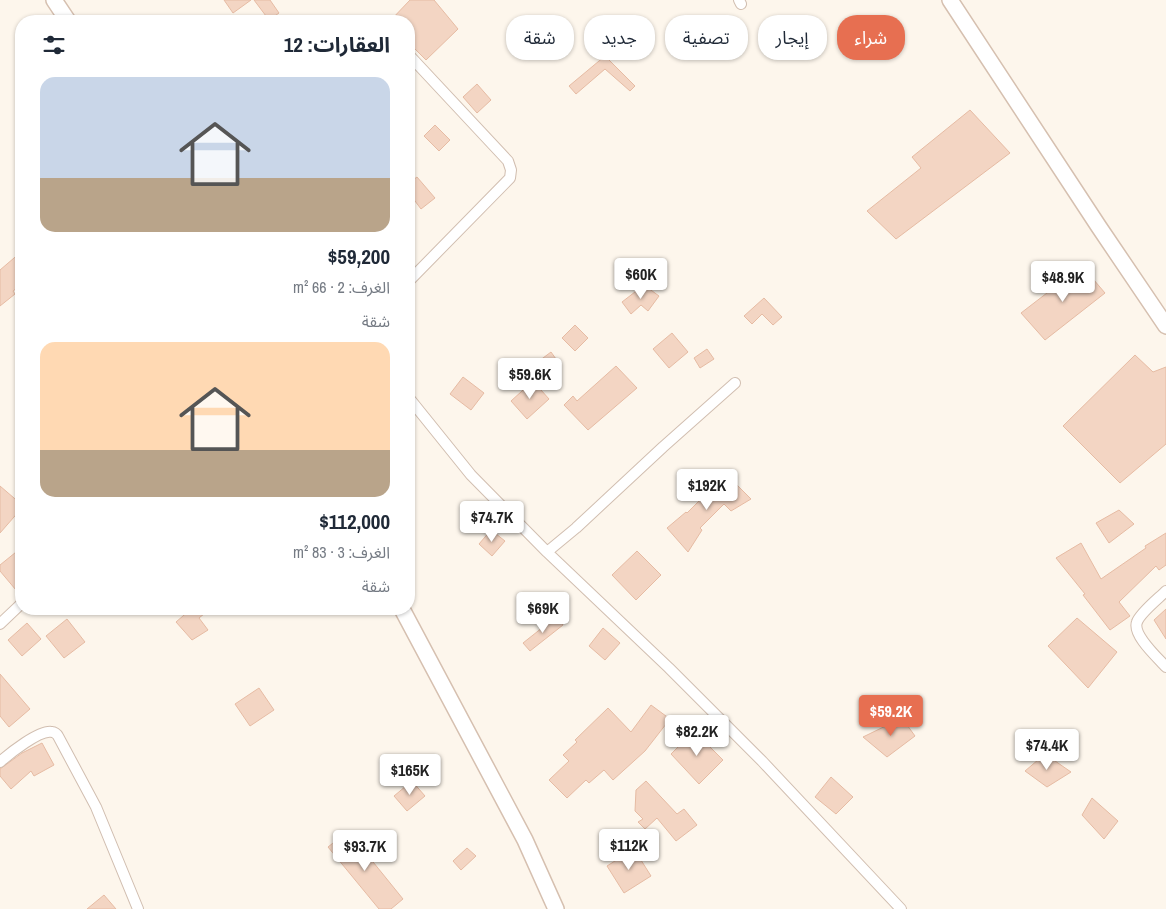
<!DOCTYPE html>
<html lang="ar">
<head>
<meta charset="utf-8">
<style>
	body { margin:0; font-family:"Archivo Narrow","Noto Sans Arabic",sans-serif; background:#f2f2f3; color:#1f2937; direction:rtl; height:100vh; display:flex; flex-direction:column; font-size:19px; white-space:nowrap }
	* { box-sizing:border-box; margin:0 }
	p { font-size:16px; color:#747a83 }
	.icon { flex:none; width:28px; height:28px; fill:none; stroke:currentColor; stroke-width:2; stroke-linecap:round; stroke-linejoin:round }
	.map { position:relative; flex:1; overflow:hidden; direction:ltr }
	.panel { position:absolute; left:15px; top:15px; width:400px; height:600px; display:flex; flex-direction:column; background:#fff; border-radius:20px; box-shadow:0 1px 4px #0004; direction:rtl }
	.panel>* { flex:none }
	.hud { position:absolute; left:430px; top:15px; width:475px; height:45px; direction:rtl; display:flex; gap:10px }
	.price { position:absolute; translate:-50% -42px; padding:0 11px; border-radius:5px; background:#fff; color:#222; font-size:16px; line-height:32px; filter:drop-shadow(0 1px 2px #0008) }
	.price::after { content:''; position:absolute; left:50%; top:30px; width:15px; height:11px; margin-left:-8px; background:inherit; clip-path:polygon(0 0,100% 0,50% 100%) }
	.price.selected { background:#e76f51; color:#fff }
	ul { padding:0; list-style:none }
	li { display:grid; align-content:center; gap:10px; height:265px; padding:0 25px }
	li span { display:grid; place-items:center; height:155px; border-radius:15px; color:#555 }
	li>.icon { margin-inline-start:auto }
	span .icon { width:90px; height:90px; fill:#fffc; stroke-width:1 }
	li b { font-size:21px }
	h2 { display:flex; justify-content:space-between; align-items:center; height:60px; padding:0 25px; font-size:21px }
	.chip { padding:0 18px; border-radius:20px; background:#fff; box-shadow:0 1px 4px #0004; font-size:18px; line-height:45px }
	.chip.selected { background:#e76f51; color:#fff }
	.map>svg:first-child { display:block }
	.building { fill:#f3d5c3; stroke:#e6bba3 }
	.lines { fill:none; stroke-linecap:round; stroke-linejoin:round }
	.street-casing { stroke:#d1beb0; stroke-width:12 }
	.secondary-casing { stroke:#d6c0b0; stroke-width:18 }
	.street { stroke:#fff; stroke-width:10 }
	.secondary { stroke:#fff; stroke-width:15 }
</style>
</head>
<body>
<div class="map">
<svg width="1166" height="909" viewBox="0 0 1166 909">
	<rect width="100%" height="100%" fill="#fdf6ec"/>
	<path class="building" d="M224,0H251L233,13Z
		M254,0H270L279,13L269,20Z
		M410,0H434L458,29L426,60L409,43V21H390Z
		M605,56L635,86L630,91L605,69L576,94L569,86Z
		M477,84L491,100L477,113L463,97Z
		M970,110L1010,153L896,239L867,211L921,168L912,157Z
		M435,125L450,140L439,151L424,136Z
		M417,177L435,198L421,209L409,193V183Z
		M21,252V285L13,291L15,294L0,306V270Z
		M1082,266L1105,293L1045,340L1021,313Z
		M644,285L659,296L648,311L641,305L631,314L622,302Z
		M764,298L782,317L773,325L762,314L752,324L744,316Z
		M575,325L588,338L575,351L562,338Z
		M672,333L688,352L669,368L653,349Z
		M707,349L714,359L700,368L694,358Z
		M551,352L561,366L552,377L535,364Z
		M1135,355L1153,372L1166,367V444L1120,483L1063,426Z
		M616,366L637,388L588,430L564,405L573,396L577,401Z
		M463,377L484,393L471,410L450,394Z
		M533,381L549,399L527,419L511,401Z
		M726,474L751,499L731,511L724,504L700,528L702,530L688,552L667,528L686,512L687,513Z
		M0,486L21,504V509L0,533Z
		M1119,510L1134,524L1109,543L1096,523Z
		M491,530L505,541L492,556L479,544Z
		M1166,533V565L1159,570L1156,566L1119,602L1130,616L1110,630L1083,595L1085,594L1056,558L1081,543L1101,579L1146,548L1145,546Z
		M21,548V596L0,571V565Z
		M637,551L661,575L636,600L612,575Z
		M191,609H210L199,618L208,630L192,640L176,622Z
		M1166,609V639L1154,620Z
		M557,616L563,625L530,651L523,643Z
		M1077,618L1117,652L1088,688L1048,646Z
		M67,619L85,642L64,658L46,636Z
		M27,623L41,639L22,656L8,640Z
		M603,628L620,643L605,660L589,646Z
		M0,674L30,709L9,727L0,716Z
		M259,688L274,710L250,726L235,704Z
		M651,705L670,719L645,751L613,780L604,770L589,783L586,780L567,798L549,780L569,761L563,755L577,742L575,740L608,708L631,732Z
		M902,718L915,736L887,757L863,737Z
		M694,731L723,760L699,784L671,754Z
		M42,743L54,765L34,776L31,771L11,789L0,776V769L22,753Z
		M1045,754L1071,772L1047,787L1025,771Z
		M831,777L853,797L836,814L815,797Z
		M412,781L425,796L407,811L394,796Z
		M646,781L677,814L684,809L697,825L676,841L657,818L645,829L638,822L643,819L635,811L636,790Z
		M1092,798L1118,821L1104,839L1082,815Z
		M348,831L403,899L391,909H379L328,847Z
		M467,848L476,856L461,870L453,861Z
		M634,849L651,876L624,893L607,866Z
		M104,895L116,909H87Z"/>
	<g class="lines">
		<g class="street-casing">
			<path id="street" d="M739,0L741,4
				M409,55L508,161L511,170L510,178L409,281
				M409,398L471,475L547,552L669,668L762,761L901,909
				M547,552L576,528L663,447L735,383
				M1166,591C1159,598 1140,613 1137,622C1132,635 1158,658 1166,667
				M0,624L21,604
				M0,762C9,754 40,729 52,732C54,732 57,734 58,736L96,807L138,909"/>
		</g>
		<g class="secondary-casing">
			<path id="secondary" d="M54,0L68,21
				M950,0L1099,227L1166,326
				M402,609L525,840L556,909"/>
		</g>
		<use href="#street" class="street"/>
		<use href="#secondary" class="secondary"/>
	</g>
</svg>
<b class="price" style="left:641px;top:300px">$60K</b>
<b class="price" style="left:1063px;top:303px">$48.9K</b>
<b class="price" style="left:530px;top:400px">$59.6K</b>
<b class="price" style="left:707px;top:511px">$192K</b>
<b class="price" style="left:492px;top:543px">$74.7K</b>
<b class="price" style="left:543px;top:634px">$69K</b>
<b class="price selected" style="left:891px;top:737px">$59.2K</b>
<b class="price" style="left:697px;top:757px">$82.2K</b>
<b class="price" style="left:1047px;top:771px">$74.4K</b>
<b class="price" style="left:410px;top:796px">$165K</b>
<b class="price" style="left:629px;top:871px">$112K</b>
<b class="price" style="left:365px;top:872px">$93.7K</b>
<div class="hud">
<a class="chip selected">شراء</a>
<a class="chip">إيجار</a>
<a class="chip">تصفية</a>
<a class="chip">جديد</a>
<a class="chip">شقة</a>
</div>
<section class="panel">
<h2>العقارات: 12<svg class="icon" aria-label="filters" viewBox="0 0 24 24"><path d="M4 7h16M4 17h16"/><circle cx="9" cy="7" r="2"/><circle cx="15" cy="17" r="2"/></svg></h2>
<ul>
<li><span style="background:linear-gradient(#c9d6e8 65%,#b9a48a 0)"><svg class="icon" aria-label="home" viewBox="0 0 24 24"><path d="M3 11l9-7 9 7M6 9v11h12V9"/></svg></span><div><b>$59,200</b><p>الغرف: 2 · 66 m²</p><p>شقة</p></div></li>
<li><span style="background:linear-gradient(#ffd9b3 70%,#b9a48a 0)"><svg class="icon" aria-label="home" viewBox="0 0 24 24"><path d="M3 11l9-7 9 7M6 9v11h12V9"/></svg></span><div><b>$112,000</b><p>الغرف: 3 · 83 m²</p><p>شقة</p></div></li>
</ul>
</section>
</div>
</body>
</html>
